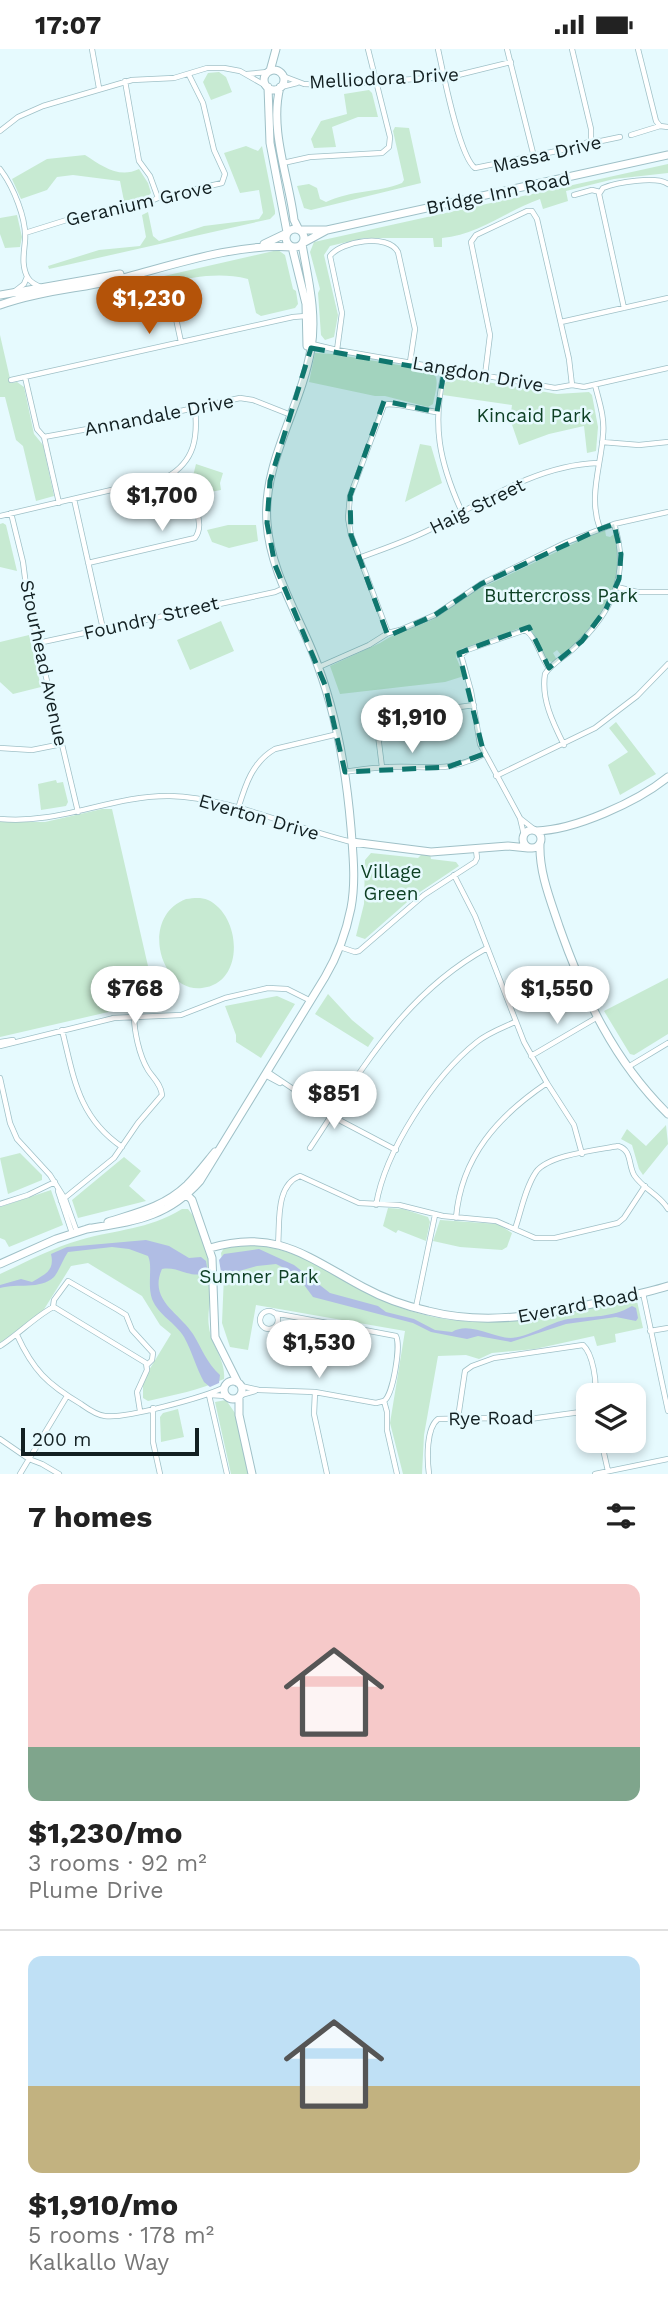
<!DOCTYPE html>
<html lang="en">
<head>
<meta charset="utf-8">
<style>
	body { margin:0; font-family:"Work Sans",sans-serif; background:#f2f2f2; color:#222; height:100vh; display:flex; flex-direction:column; font-size:26px; white-space:nowrap }
	* { box-sizing:border-box; margin:0 }
	p { font-size:23px; color:#767676 }
	.icon { flex:none; width:38px; height:38px; fill:none; stroke:currentColor; stroke-width:2; stroke-linecap:round; stroke-linejoin:round }
	.map { position:relative; height:1425px; overflow:hidden }
	.drawer { display:flex; flex-direction:column; background:#fff; flex:1 }
	.drawer>* { flex:none }
	.fabs { position:absolute; left:576px; top:1334px; display:grid; gap:14px }
	.fabs a { display:grid; place-items:center; width:70px; height:70px; border-radius:14px; background:#fff; box-shadow:0 4px 10px #0003; font-size:35px }
	.scale { position:absolute; left:21px; bottom:18px; width:178px; box-sizing:border-box; padding-left:7px; border:4px solid #121f21; border-top:0; font-size:19px; line-height:24px; white-space:nowrap; color:#121f21; -webkit-text-stroke:5px #e6fafe; paint-order:stroke }
	.price { position:absolute; translate:-50% -60px; padding:0 16px; border-radius:24px; background:#fff; color:#222; font-size:23px; line-height:46px; filter:drop-shadow(0 2px 4px #0008) }
	.price::after { content:''; position:absolute; left:50%; top:42px; width:21px; height:16px; margin-left:-10px; background:inherit; clip-path:polygon(0 0,100% 0,50% 100%) }
	.price.selected { background:#b45309; color:#fff }
	ul { padding:0; list-style:none }
	li { display:grid; align-content:center; gap:14px; height:371px; padding:0 28px }
	li+li { border-top:2px solid #e0e0e0 }
	li span { display:grid; place-items:center; height:217px; border-radius:14px; color:#555 }
	li>.icon { margin-inline-start:auto }
	span .icon { width:126px; height:126px; fill:#fffc; stroke-width:1 }
	li b { font-size:30px }
	h2 { display:flex; justify-content:space-between; align-items:center; height:84px; padding:0 28px; font-size:30px }
	.status { display:flex; justify-content:space-between; align-items:center; height:49px; padding:0 35px; background:#fff; direction:ltr }
	.status svg { height:19px; fill:currentColor }
	.map>svg:first-child { display:block }
	.green { fill:#c7ead2 }
	.water { fill:#b0bde4 }
	.lines { fill:none; stroke-linecap:round; stroke-linejoin:round }
	.street-casing { stroke:#9fc0c7; stroke-width:6 }
	.secondary-casing { stroke:#9fc0c7; stroke-width:9 }
	.street { stroke:#fff; stroke-width:4.5 }
	.secondary { stroke:#fff; stroke-width:7 }
	.marked { fill:#0f766e; fill-opacity:0.2; stroke:#0f766e; stroke-width:5; stroke-dasharray:14 9; stroke-linejoin:round }
	.labels { text-anchor:middle; dominant-baseline:central; stroke-width:5; stroke-linejoin:round; paint-order:stroke }
	.street-label { font-size:19px; fill:#121f21; stroke:#e6fafe }
	.park-label { font-size:19px; fill:#0e4025; stroke:#e6fafe }
</style>
</head>
<body>
<div class="status"><b>17:07</b><svg viewBox="0 0 49 12"><path d="M0 12V9h3v3zM5 12V6h3v6zM10 12V3h3v9zM15 12V0h3v12zM26 1h20v11H26zM47 4h2v5h-2z"/></svg></div>
<div class="map">
<svg width="668" height="1425" viewBox="0 0 668 1425">
	<rect width="100%" height="100%" fill="#e6fafe"/>
	<path class="green" d="M219,23L226,28L232,43L211,51L203,33L208,24Z
		M369,41L372,44L378,68H358L332,78L336,98L314,99L311,90L321,72L347,65L344,45Z
		M395,78L409,79L421,134L311,161L304,159L297,137L309,135L317,139L320,150L326,153C351,141 377,144 402,134L404,131L393,82Z
		M246,97L258,102L262,97L275,162V165L270,170L49,220L48,217L99,201L140,197L146,188L142,166L148,163L153,187L159,192L204,177L259,170L263,164L259,141L240,144L224,104Z
		M85,106C102,117 119,130 139,120L148,134L151,144L148,147L124,152L120,132L73,126L57,128L47,141L21,150L12,130L47,110Z
		M668,115V124L614,130L566,142L568,152L543,160L540,150C506,162 478,186 442,189V198H434L433,189H364L330,197L324,206L338,266L334,288L325,291L321,286L318,244L320,240L310,203L314,193Z
		M17,166L22,188L20,198L5,199L0,185V169Z
		M278,201L285,206L293,240L296,242L298,255L295,259L261,267L256,264L248,230C219,223 195,228 166,234L164,227Z
		M0,286L11,334L17,333L24,338L34,385L43,396L54,447L36,452L23,397L16,391L5,348H0Z
		M315,304L333,305L429,321C442,327 435,343 433,355L428,358L385,347H375L309,333Z
		M452,327L557,345L589,343L592,346L598,378L596,402L587,404L584,377L549,385L519,396L510,370L512,356L443,346L445,334Z
		M420,395L431,397L442,434L405,453Z
		M196,415L223,424L220,434L221,441L199,445L192,431Z
		M3,474L6,476L17,522L0,518V475Z
		M228,476H256L258,492L229,499L212,493L207,481Z
		M605,481L606,487L610,488L614,485C631,533 596,577 562,607L557,601L553,604L557,611L553,613C536,610 541,585 526,577L461,600L456,608L464,627L445,633L340,645L330,617L380,594L390,588L434,570L473,543L585,489Z
		M221,572L234,602L190,621L177,591Z
		M29,586L41,638L13,645L0,633V593Z
		M616,673L656,725L620,746L608,716L628,703L609,679Z
		M56,731L57,734L63,733L68,753L66,757L41,761L38,735Z
		M102,760H112L156,952L0,988V773H45Z
		M371,804L418,809L421,806L430,805L431,810L456,813L459,817L414,847L365,890L356,887L364,855L365,811Z
		M186,850C194,849 201,848 208,851C242,867 245,935 202,939C160,944 139,868 186,850Z
		M668,929V985L634,1006L630,1005L604,962Z
		M328,945L352,971L374,989L368,998L315,965Z
		M277,947L295,955L261,1009L236,993V986L225,957Z
		M666,1076L668,1095L643,1126L639,1120L632,1096L621,1090L627,1080L646,1097Z
		M20,1104L42,1126V1131L8,1145L0,1109Z
		M124,1108L141,1122L129,1137L146,1152L78,1169L72,1151Z
		M51,1141L63,1176L9,1198L5,1191L0,1189V1158Z
		M388,1159L403,1160L428,1168L430,1173L426,1192L398,1181L396,1184L383,1177Z
		M182,1160H188C206,1181 212,1217 211,1244C210,1256 207,1266 209,1278C211,1296 226,1311 224,1330C200,1341 174,1346 148,1352L143,1349V1331L171,1285L160,1276L142,1247L88,1214L71,1217L43,1262L0,1294V1225C26,1213 52,1199 80,1191C118,1180 147,1181 182,1160Z
		M440,1171L498,1175L512,1184L507,1198L502,1201L460,1198L433,1192Z
		M251,1196C302,1199 338,1230 382,1251C467,1290 547,1269 632,1249L637,1252L643,1279L615,1285L616,1293L597,1297L594,1287L535,1300L492,1304L479,1310L466,1306L438,1307L424,1386L422,1425H403L390,1374L405,1282L256,1256L248,1301L230,1298L222,1274L224,1226L221,1204L224,1199Z
		M226,1351L235,1364L248,1425H231L215,1353Z
		M178,1360L184,1388L161,1393L160,1368L163,1364Z"/>
	<path class="water" d="M146,1191L169,1197L189,1209L201,1208L206,1212L208,1224C188,1230 179,1217 162,1220C148,1251 180,1264 193,1285C202,1300 207,1314 220,1326L219,1334L210,1338L204,1333C196,1319 192,1302 184,1288C175,1273 159,1267 152,1250C147,1235 153,1217 148,1207L129,1200L112,1198L68,1203C63,1210 59,1222 54,1228C40,1241 17,1234 0,1239V1236L21,1230L32,1233C45,1225 55,1222 51,1205L67,1198Z
		M259,1200L294,1216L330,1244L378,1257L386,1263L414,1270L435,1281L452,1283C468,1272 493,1288 510,1289C527,1289 551,1273 568,1270C591,1267 612,1269 632,1257L636,1259L638,1269L636,1272L616,1268L566,1275L511,1293L478,1287L467,1290L431,1283L413,1274L313,1248L296,1225L276,1215L257,1217L225,1226L221,1223L219,1211L224,1205Z"/>
	<g class="lines">
		<g class="street-casing">
			<path id="street" d="M92,0L99,39
				M438,0C443,23 459,107 475,119L581,97L591,91L601,92L620,88
				M507,0L534,108
				M572,0L591,80V91
				M638,0L656,72L660,77
				M247,25L268,23
				M283,27L304,35L335,36L454,27L511,13
				M125,32L139,112L150,127L158,149
				M281,38L297,34
				M0,82L18,68L43,57L132,31L174,29L207,19H224L240,22L268,38
				M631,86L660,77L668,78
				M283,114L310,108L382,104L389,98L390,88L368,0
				M0,120C13,137 27,170 25,192C24,204 21,217 28,229C31,234 36,236 41,238
				M574,146L592,141L600,143
				M25,184L73,169L137,158L158,149L222,134L225,125L214,101L203,54L189,26
				M169,237L181,293
				M160,238L175,235
				M15,242L24,235L27,228
				M624,259L599,145L603,139C617,133 657,127 668,135
				M561,273L668,249
				M312,295L337,301L429,317L444,323L459,322L555,339L572,336L584,338L668,319
				M337,301L342,264L330,207C341,192 388,184 398,203L415,280L410,313
				M444,323C432,376 439,412 461,461
				M485,326L490,286L471,193L476,186L527,162H532L537,170L569,310L572,336
				M25,328L37,380L44,388L59,454
				M11,331L293,268L306,267
				M595,336C599,352 605,369 603,386C601,417 588,448 600,480
				M44,388L153,368L240,349L253,351L291,366
				M602,393L639,396L668,393
				M74,450L103,580
				M11,464L23,513L28,552L78,763
				M0,467L167,428C195,412 198,388 195,359
				M359,509C383,500 407,492 429,481C483,453 536,416 598,414
				M88,514L195,489C209,470 184,440 175,424
				M617,538L637,543H668
				M388,584L351,486L348,469L350,447L384,356C393,352 424,362 437,363
				M38,594L275,543L284,539
				M319,618L369,596L388,584L400,581L435,566L481,535L567,493L614,475L668,463
				M564,696C553,674 541,650 545,625C551,615 564,608 573,600C611,565 631,526 614,475
				M0,699L32,701L62,695
				M382,718L377,678L380,669L474,656
				M345,723C359,721 374,718 389,718C427,716 447,725 484,705
				M496,727L595,679L637,647L668,615
				M238,760C245,737 252,713 275,700L338,685
				M0,770C59,776 112,746 170,747C227,748 296,780 352,793
				M521,770L535,781
				M524,786L520,769L480,695L471,642L461,606L467,601L525,581C537,588 540,608 549,619
				M454,826L475,867L524,993L547,1034L574,1076L582,1105
				M340,898L355,903L359,902L424,846L475,813L477,809L476,801
				M113,969L181,966L225,949L268,939L287,940L311,952
				M62,981C74,1029 78,1068 122,1098
				M0,993L13,991
				M0,997L114,969
				M531,1007L596,969
				M628,1018L668,994
				M268,1023L341,1072L396,1101
				M265,1026L280,1034
				M0,1029L10,1074L17,1090L50,1126L65,1150L77,1183
				M310,1099C362,1021 402,946 487,899
				M58,1142L72,1184
				M61,1152L114,1109L138,1074L162,1046C161,1035 153,1029 148,1021C139,1006 134,982 134,965
				M0,1155L28,1146L55,1133
				M376,1156C385,1102 434,1027 477,993C488,984 502,979 515,973
				M456,1169C461,1108 498,1067 547,1034
				M515,1180C521,1163 525,1139 536,1123C548,1106 597,1101 618,1097C632,1101 628,1115 634,1126C643,1140 660,1146 668,1160
				M278,1196C280,1174 275,1136 300,1127L359,1154L399,1156L443,1167L496,1172L535,1189H555L618,1174L624,1169L645,1137
				M643,1244L668,1362
				M53,1258L54,1251L68,1232L118,1261L126,1266L132,1281L153,1304L152,1311L147,1316
				M416,1258L435,1166
				M260 1271a9 9 0 1 1 18 0a9 9 0 1 1-18 0Z
				M274,1264L396,1287C401,1297 393,1346 384,1352
				M650,1282L668,1279
				M17,1286C33,1321 47,1335 81,1355C88,1360 96,1366 105,1367C125,1370 205,1348 225,1338
				M0,1297C15,1288 42,1262 54,1258L146,1314L147,1321L137,1343L140,1362
				M241,1337L259,1341L315,1343L376,1354L384,1352
				M315,1343L314,1365L327,1425
				M209,1346L227,1425
				M210,1346L226,1347
				M241,1346L255,1342
				M384,1352L387,1363V1381L397,1425
				M153,1359V1393L160,1425
				M458,1369L465,1322L472,1317L494,1309L583,1296C593,1305 597,1333 595,1346
				M0,1390L29,1410L42,1415
				M601,1391L608,1422
				M42,1415L59,1425
				M20,1425L67,1347
				M429,1425C427,1410 426,1379 438,1370L486,1369L515,1372L588,1362
				M595,1425L668,1410"/>
		</g>
		<g class="secondary-casing">
			<path id="secondary" d="M264 31a10 10 0 1 1 20 0a10 10 0 1 1-20 0Z
				M270,22L276,0
				M268,38L270,94L287,183
				M280,38C269,81 289,129 294,171L299,181
				M286 189a9 9 0 1 1 18 0a9 9 0 1 1-18 0Z
				M300,181H327
				M303,194L327,181L668,106
				M264,195L287,184
				M292,198L306,255L307,297
				M0,246L120,225
				M0,256C36,243 74,240 111,232C168,218 233,194 292,198
				M523 790a9 9 0 1 1 18 0a9 9 0 1 1-18 0Z
				M536,782C575,781 637,753 668,728
				M352,793L431,803L508,797L528,799
				M540,795C539,823 550,850 559,877C584,948 614,1012 668,1065
				M185,1144L192,1151L212,1209L215,1288L238,1334
				M108,1173C136,1164 164,1158 187,1136C197,1126 206,1114 215,1103
				M87,1180C134,1172 167,1169 200,1132L325,928C338,906 346,884 351,859C356,832 353,806 351,779C346,719 336,660 313,604C296,562 270,520 267,474C262,414 301,359 311,300C317,264 308,230 302,195
				M210,1199C276,1179 309,1209 363,1238C383,1249 405,1257 428,1262C487,1277 542,1266 601,1253C623,1248 646,1244 668,1237
				M0,1215L56,1190L90,1179
				M224 1341a9 9 0 1 1 18 0a9 9 0 1 1-18 0Z
				M239,1348V1366L252,1425"/>
		</g>
		<use href="#street" class="street"/>
		<use href="#secondary" class="secondary"/>
	</g>
	<path class="marked" d="M311,299L444,323L437,363L384,352L350,447L351,486L388,587L435,566L481,535L600,480L614,475L621,505L619,530L606,560L582,592L549,619L529,578L459,604L484,705L448,718L345,723L325,636L275,516L267,474L270,432Z"/>
	<g class="labels">
		<g class="street-label">
			<text transform="translate(384 29) rotate(-3)">Melliodora Drive</text>
			<text transform="translate(547 105) rotate(-13)">Massa Drive</text>
			<text transform="translate(498 144) rotate(-12)">Bridge Inn Road</text>
			<text transform="translate(139 154) rotate(-13)">Geranium Grove</text>
			<text transform="translate(478 325) rotate(10)">Langdon Drive</text>
			<text transform="translate(159 366) rotate(-11)">Annandale Drive</text>
			<text transform="translate(477 457) rotate(-26)">Haig Street</text>
			<text transform="translate(151 569) rotate(-13)">Foundry Street</text>
			<text transform="translate(44 614) rotate(78)">Stourhead Avenue</text>
			<text transform="translate(259 768) rotate(16)">Everton Drive</text>
			<text transform="translate(578 1256) rotate(-11)">Everard Road</text>
			<text transform="translate(491 1369) rotate(-1)">Rye Road</text>
		</g>
		<g class="park-label">
			<text x="534" y="366">Kincaid Park</text>
			<text x="561" y="546">Buttercross Park</text>
			<text x="391" y="822">Village<tspan x="391" dy="22">Green</tspan></text>
			<text x="259" y="1227">Sumner Park</text>
		</g>
	</g>
</svg>
<div class="fabs">
<a><svg class="icon" aria-label="layers" viewBox="0 0 24 24"><path d="M12 4l9 5-9 5-9-5zM3 14l9 5 9-5"/></svg></a>
</div>
<div class="scale">200 m</div>
<b class="price selected" style="left:149px;top:287px">$1,230</b>
<b class="price" style="left:162px;top:484px">$1,700</b>
<b class="price" style="left:412px;top:706px">$1,910</b>
<b class="price" style="left:135px;top:977px">$768</b>
<b class="price" style="left:557px;top:977px">$1,550</b>
<b class="price" style="left:334px;top:1082px">$851</b>
<b class="price" style="left:319px;top:1331px">$1,530</b>
</div>
<section class="drawer">
<h2>7 homes<svg class="icon" aria-label="filters" viewBox="0 0 24 24"><path d="M4 7h16M4 17h16"/><circle cx="9" cy="7" r="2"/><circle cx="15" cy="17" r="2"/></svg></h2>
<ul>
<li><span style="background:linear-gradient(#f6c9c9 75%,#7fa58c 0)"><svg class="icon" aria-label="home" viewBox="0 0 24 24"><path d="M3 11l9-7 9 7M6 9v11h12V9"/></svg></span><div><b>$1,230/mo</b><p>3 rooms · 92 m²</p><p>Plume Drive</p></div></li>
<li><span style="background:linear-gradient(#bfe0f5 60%,#c2b280 0)"><svg class="icon" aria-label="home" viewBox="0 0 24 24"><path d="M3 11l9-7 9 7M6 9v11h12V9"/></svg></span><div><b>$1,910/mo</b><p>5 rooms · 178 m²</p><p>Kalkallo Way</p></div></li>
</ul>
</section>
</body>
</html>
